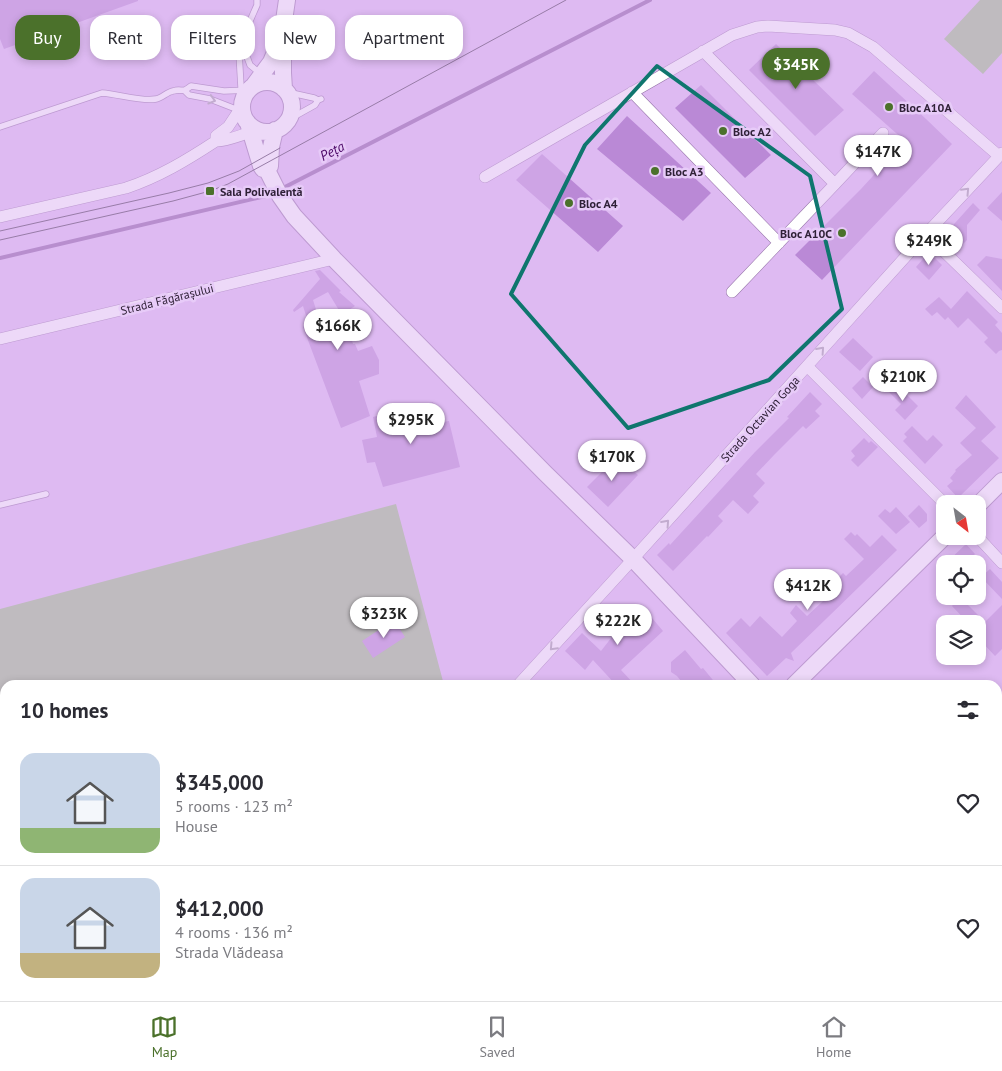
<!DOCTYPE html>
<html lang="en">
<head>
<meta charset="utf-8">
<style>
	body { margin:0; font-family:"PT Sans",sans-serif; background:#f7f7f7; color:#2b2b33; height:100vh; display:flex; flex-direction:column; font-size:19px; white-space:nowrap }
	* { box-sizing:border-box; margin:0 }
	p { font-size:16px; color:#7c7c81 }
	.icon { flex:none; width:28px; height:28px; fill:none; stroke:currentColor; stroke-width:2; stroke-linecap:round; stroke-linejoin:round }
	.map { position:relative; flex:1; overflow:hidden }
	.sheet { position:absolute; left:0px; top:680px; width:1002px; height:321px; display:flex; flex-direction:column; background:#fff; border-radius:15px 15px 0 0; box-shadow:0 2px 8px #0003 }
	.sheet>* { flex:none }
	.top-card { position:absolute; left:15px; top:15px; width:500px; height:45px; display:flex; gap:10px }
	.needle { width:32px; rotate:149deg }
	.buttons { position:absolute; left:936px; top:495px; display:grid; gap:10px }
	.buttons a { display:grid; place-items:center; width:50px; height:50px; border-radius:10px; background:#fff; box-shadow:0 2px 8px #0003; font-size:25px }
	.price { position:absolute; translate:-50% -42px; padding:0 11px; border-radius:18px; background:#fff; color:#222; font-size:16px; line-height:32px; filter:drop-shadow(0 1px 2px #0008) }
	.price::after { content:''; position:absolute; left:50%; top:30px; width:15px; height:11px; margin-left:-8px; background:inherit; clip-path:polygon(0 0,100% 0,50% 100%) }
	.price.on { background:#4b712b; color:#fff }
	ul { padding:0; list-style:none }
	li { display:flex; align-items:center; gap:15px; height:125px; padding:0 20px }
	li+li { border-top:1px solid #e1e1e2 }
	li span { display:grid; place-items:center; flex:none; width:140px; height:100px; border-radius:15px; color:#555 }
	li>.icon { margin-inline-start:auto }
	span .icon { width:60px; height:60px; fill:#fffc; stroke-width:1 }
	li b { font-size:21px }
	h2 { display:flex; justify-content:space-between; align-items:center; height:60px; padding:0 20px; font-size:21px }
	.tag { padding:0 18px; border-radius:15px; background:#fff; box-shadow:0 2px 8px #0003; font-size:18px; line-height:45px }
	.tag.on { background:#4b712b; color:#fff }
	.dock { display:flex; justify-content:space-around; align-items:center; height:70px; border-top:1px solid #e1e1e2; background:#fff; font-size:14px; color:#7c7c81 }
	.dock a { display:grid; justify-items:center; gap:2px }
	.dock .on { color:#4b712b }
	.map>svg:first-child { display:block }
	.green { fill:#99bc81 }
	.lines { fill:none; stroke-linecap:round; stroke-linejoin:round }
	.stream { stroke:#895aa3; stroke-width:4 }
	.building { fill:#ba89d6; fill-rule:evenodd }
	.lane-casing { stroke:#9675a9; stroke-width:7 }
	.street-casing { stroke:#9675a9; stroke-width:12 }
	.secondary-casing { stroke:#9675a9; stroke-width:18 }
	.lane { stroke:#fff; stroke-width:5.5 }
	.street { stroke:#fff; stroke-width:11 }
	.secondary { stroke:#fff; stroke-width:16 }
	.tram { stroke:#42324c; stroke-width:1 }
	.oneway { stroke:#a19ba5 }
	.marked { fill:none; stroke:#0f766e; stroke-width:4; stroke-linejoin:round }
	.poi-dot { fill:#4b712b; stroke:#e7cbf8; stroke-width:2 }
	.labels { text-anchor:middle; dominant-baseline:central; stroke-width:5; stroke-linejoin:round; paint-order:stroke }
	.poi-label { font-size:12px; font-weight:bold; fill:#2f2137; stroke:#e7cbf8; text-anchor:start }
	.street-label { font-size:12px; fill:#2f2137; stroke:#e7cbf8 }
	.water-label { font-size:14px; font-style:italic; fill:#4d0968; stroke:#e7cbf8 }
</style>
</head>
<body>
<div class="map">
<svg width="1002" height="1001" viewBox="0 0 1002 1001">
	<rect width="100%" height="100%" fill="#debaf2"/>
	<path class="green" d="M980,0H1002V53L983,74L944,39Z
		M396,504L444,685H5V996H212L208,1001H0V609Z"/>
	<g class="lines">
		<path class="stream" d="M281,189L650,0
			M0,258L270,195L275,192"/>
	</g>
	<path class="building" d="M0,0H138V1L4,49L0,39Z
		M776,44L844,110L815,136L749,70Z
		M874,71L926,119L952,144L822,280L795,255L861,189L905,141L852,94Z
		M701,85L771,155L745,178L675,108Z
		M627,116L711,193L683,221L597,149Z
		M542,154L623,226L598,252L516,180Z
		M1002,192V221L987,208Z
		M973,203L980,210L967,225V240L960,247L946,233Z
		M929,252L942,265L929,280L916,267Z
		M986,256L1002,259V291L977,265Z
		M320,270L341,291L339,292L355,306L344,313L353,344H355L358,351L372,346L379,360V374L359,381L370,416L341,428L303,327L309,325L303,306L294,312L293,310L320,279L315,271ZM328,292L340,312L319,319L313,300Z
		M967,291L998,322L995,325L1002,333V350L999,351L996,354L984,342L988,338L968,318L958,328L948,317L945,320L937,312L932,316L925,309L939,297L951,309Z
		M853,338L873,357L860,371L839,352Z
		M863,377L873,387L862,399L852,388Z
		M896,384L918,406L905,420L895,410L901,404L889,392Z
		M810,392L822,404L815,411L820,416L806,429L803,426L774,455L756,474L765,483L753,496L759,502L748,514L733,500L718,516L723,521L708,537L707,536L673,571L657,555L669,543L670,545L755,452L789,418L787,417Z
		M966,395L996,427L981,441L999,458L958,498L947,486L953,481L950,478L956,471L955,470L972,455L960,443L976,428L955,408Z
		M433,402L438,423L449,421L460,467L383,487L375,462L367,463L362,440L377,437L373,417Z
		M912,426L927,441L933,435L943,445L925,464L903,441L907,437L904,434Z
		M864,438L869,443L871,441L878,447L858,467L851,460L855,456L851,451Z
		M617,457L638,475L608,507L587,487Z
		M919,505L927,514V521L919,528L908,516Z
		M896,507L910,522L896,534L878,516L885,509L890,513Z
		M851,532L855,536L857,534L870,547L882,535L897,550L791,653L794,661L786,658L767,676L726,633L741,618L750,627L760,616L782,637L797,621L790,613L796,605L807,616L835,590L831,585L843,573L846,576L864,559L844,539Z
		M966,544L975,554L965,564H945Z
		M990,569L1002,582V599L981,577Z
		M960,597L985,622L1002,605V649L995,656L978,638V624H969L952,606Z
		M641,605L663,631L621,670L635,685H616L593,660L585,670L565,651L582,633L601,651L629,615Z
		M394,620L405,637L373,658L362,641Z
		M685,650L701,669L703,668L717,685H684L677,676L671,672V662Z"/>
	<g class="lines">
		<g class="lane-casing">
			<path id="lane" d="M243,50L246,54L250,65L271,82
				M185,91L189,95L210,99L241,111
				M287,92L314,98L318,100
				M242,104L239,53L243,50C243,34 251,19 257,5V0
				M288,120L315,105L318,100L321,99
				M0,127L102,93C118,94 142,102 156,99C162,98 167,92 173,91C183,88 181,94 191,86L224,91L249,90
				M0,505L46,494"/>
		</g>
		<g class="street-casing">
			<path id="street" d="M703,51L835,184
				M632,92L779,243
				M216,141V136L228,127L242,106
				M485,177L732,35L757,27L768,26L835,30L848,33L873,47L999,156
				M0,217L126,188C159,177 187,160 216,141C223,142 248,133 256,130
				M926,234L1002,308
				M732,292L835,184L883,133
				M0,339L334,259
				M807,366L945,504
				M977,536L1002,563
				M518,685L633,559L926,234L1002,153
				M229,1001L233,996"/>
		</g>
		<g class="secondary-casing">
			<path id="secondary" d="M242 107a25 25 0 1 1 50 0a25 25 0 1 1-50 0Z
				M254,85L271,62L276,50L280,48
				M284,89L283,73V52L280,48L287,0
				M248,123L261,166L263,169L267,170L280,196L294,216L334,259L545,473L633,559L752,685
				M267,170L270,166L271,147L275,130
				M978,505L1002,481
				M794,685L945,536
				M998,938L1002,942
				M470,1001L475,996"/>
		</g>
		<use href="#lane" class="lane"/>
		<use href="#street" class="street"/>
		<use href="#secondary" class="secondary"/>
		<path class="tram" d="M0,231L169,193L208,183L239,171L280,148
			M0,240L173,201L210,191L228,184L566,0"/>
	</g>
	<defs><path id="oneway-chevron" d="M-2-3.5L2.5 0L-2 3.5" fill="none" stroke-width="1.6" stroke-linecap="round" stroke-linejoin="round" transform="scale(1.25)"/></defs>
	<g class="oneway">
		<use href="#oneway-chevron" transform="translate(212 100) rotate(16)"/>
		<use href="#oneway-chevron" transform="translate(966 191) rotate(-47)"/>
		<use href="#oneway-chevron" transform="translate(821 350) rotate(-48)"/>
		<use href="#oneway-chevron" transform="translate(666 523) rotate(-48)"/>
		<use href="#oneway-chevron" transform="translate(553 647) rotate(133)"/>
	</g>
	<path d="M0 0H1002V1001H0ZM657,66L810,176L842,309L769,380L628,428L511,294L585,145Z" fill="#debaf2" fill-opacity=".55" fill-rule="evenodd"/>
	<path class="marked" d="M657,66L810,176L842,309L769,380L628,428L511,294L585,145Z"/>
	<g class="poi-dot">
		<circle cx="889" cy="107" r="5"/>
		<circle cx="723" cy="131" r="5"/>
		<circle cx="655" cy="171" r="5"/>
		<rect x="205" y="186" width="10" height="10" rx="2.5"/>
		<circle cx="569" cy="203" r="5"/>
		<circle cx="842" cy="233" r="5"/>
	</g>
	<g class="labels">
		<g class="poi-label">
			<text x="899" y="107">Bloc A10A</text>
			<text x="733" y="131">Bloc A2</text>
			<text x="665" y="171">Bloc A3</text>
			<text x="220" y="191">Sala Polivalentă</text>
			<text x="579" y="203">Bloc A4</text>
			<text x="832" y="233" text-anchor="end">Bloc A10C</text>
		</g>
		<g class="street-label">
			<text transform="translate(167 299) rotate(-14)">Strada Făgărașului</text>
			<text transform="translate(760 419) rotate(-48)">Strada Octavian Goga</text>
		</g>
		<g class="water-label">
			<text transform="translate(332 151) rotate(-27)">Peța</text>
		</g>
	</g>
</svg>
<div class="buttons">
<a><svg class="needle" viewBox="-14 -14 28 28"><path d="M0-13l5 13h-10z" fill="#e53935"/><path d="M0 13l5-13h-10z" fill="#7c7c81"/></svg></a>
<a><svg class="icon" aria-label="locate" viewBox="0 0 24 24"><circle cx="12" cy="12" r="6"/><path d="M12 2v4M12 18v4M2 12h4M18 12h4"/></svg></a>
<a><svg class="icon" aria-label="layers" viewBox="0 0 24 24"><path d="M12 4l9 5-9 5-9-5zM3 14l9 5 9-5"/></svg></a>
</div>
<b class="price on" style="left:796px;top:90px">$345K</b>
<b class="price" style="left:878px;top:177px">$147K</b>
<b class="price" style="left:929px;top:266px">$249K</b>
<b class="price" style="left:338px;top:351px">$166K</b>
<b class="price" style="left:903px;top:402px">$210K</b>
<b class="price" style="left:411px;top:445px">$295K</b>
<b class="price" style="left:612px;top:482px">$170K</b>
<b class="price" style="left:808px;top:611px">$412K</b>
<b class="price" style="left:384px;top:639px">$323K</b>
<b class="price" style="left:618px;top:646px">$222K</b>
<div class="top-card">
<a class="tag on">Buy</a>
<a class="tag">Rent</a>
<a class="tag">Filters</a>
<a class="tag">New</a>
<a class="tag">Apartment</a>
</div>
<section class="sheet">
<h2>10 homes<svg class="icon" aria-label="filters" viewBox="0 0 24 24"><path d="M4 7h16M4 17h16"/><circle cx="9" cy="7" r="2"/><circle cx="15" cy="17" r="2"/></svg></h2>
<ul>
<li><span style="background:linear-gradient(#c9d6e8 75%,#8fb573 0)"><svg class="icon" aria-label="home" viewBox="0 0 24 24"><path d="M3 11l9-7 9 7M6 9v11h12V9"/></svg></span><div><b>$345,000</b><p>5 rooms · 123 m²</p><p>House</p></div><svg class="icon" aria-label="heart" viewBox="0 0 24 24"><path d="M12 20l-8-8c-3-5 5-10 8-4 3-6 11-1 8 4z"/></svg></li>
<li><span style="background:linear-gradient(#c9d6e8 75%,#c2b280 0)"><svg class="icon" aria-label="home" viewBox="0 0 24 24"><path d="M3 11l9-7 9 7M6 9v11h12V9"/></svg></span><div><b>$412,000</b><p>4 rooms · 136 m²</p><p>Strada Vlădeasa</p></div><svg class="icon" aria-label="heart" viewBox="0 0 24 24"><path d="M12 20l-8-8c-3-5 5-10 8-4 3-6 11-1 8 4z"/></svg></li>
</ul>
</section>
</div>
<nav class="dock">
<a class="on"><svg class="icon" aria-label="map" viewBox="0 0 24 24"><path d="M3 6l6-2 6 2 6-2v14l-6 2-6-2-6 2zM9 4v14M15 6v14"/></svg>Map</a>
<a><svg class="icon" aria-label="saved" viewBox="0 0 24 24"><path d="M7 4h10v16l-5-4-5 4z"/></svg>Saved</a>
<a><svg class="icon" aria-label="home" viewBox="0 0 24 24"><path d="M3 11l9-7 9 7M6 9v11h12V9"/></svg>Home</a>
</nav>
</body>
</html>
